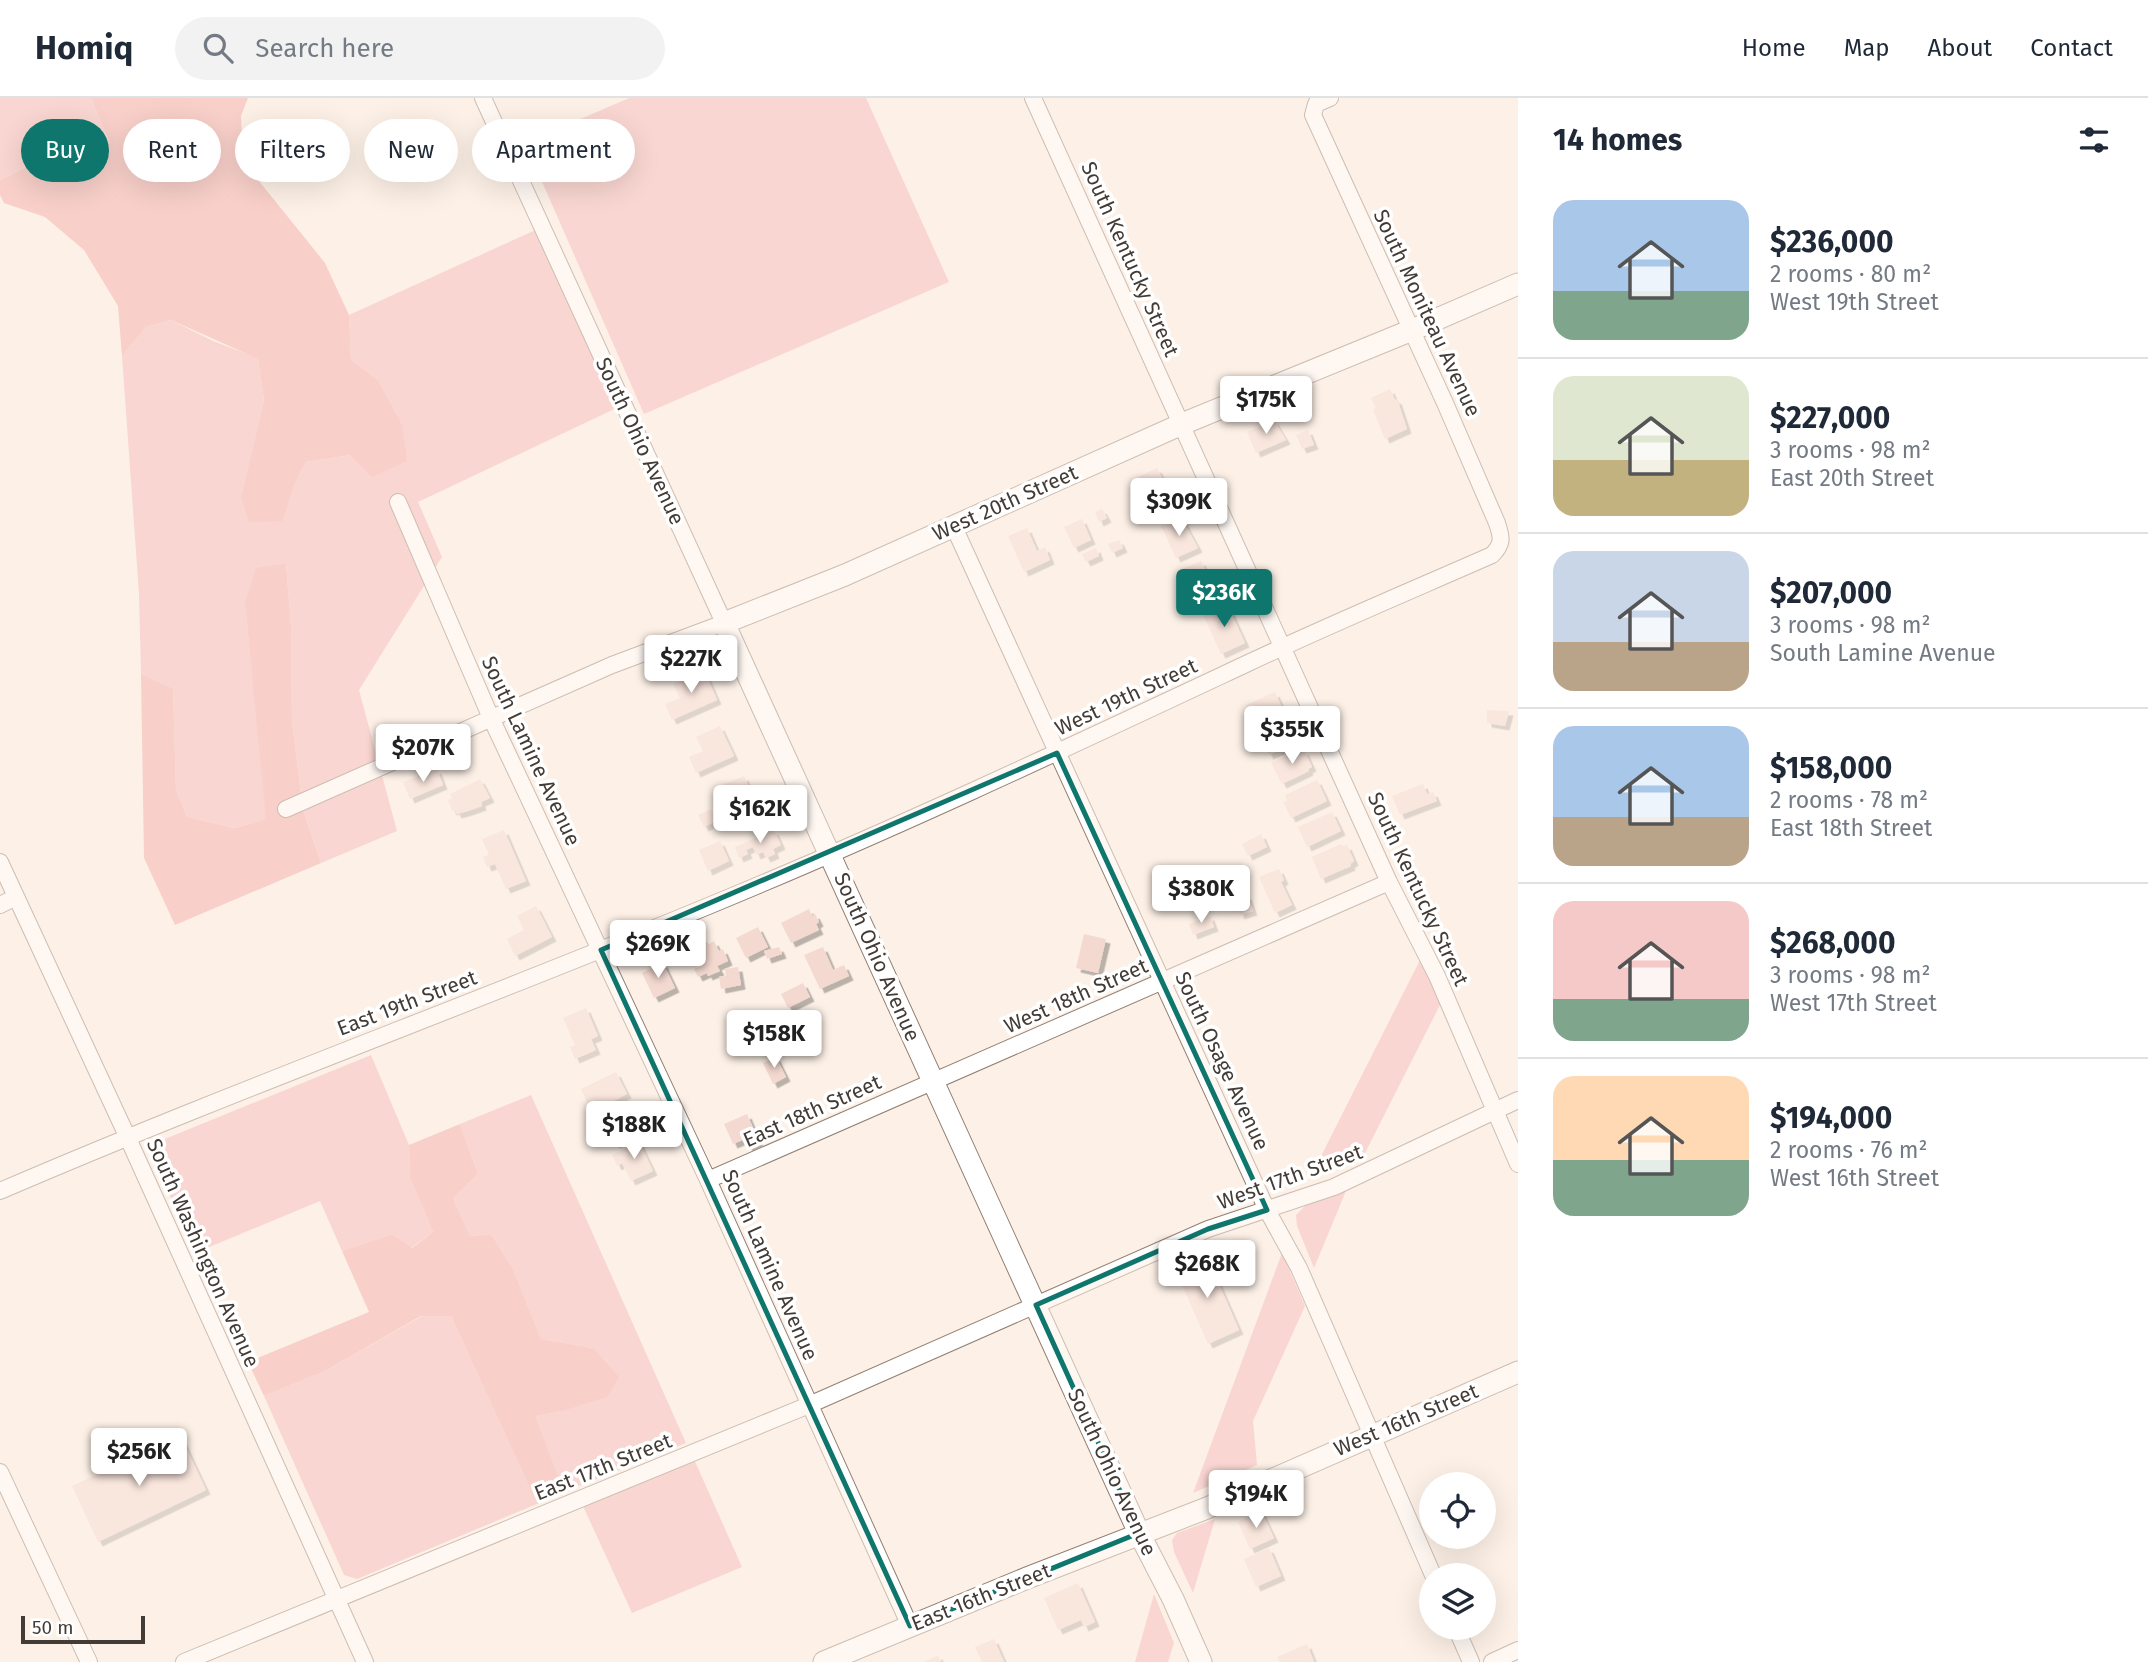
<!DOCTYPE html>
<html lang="en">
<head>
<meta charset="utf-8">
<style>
	body { margin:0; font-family:"Fira Sans",sans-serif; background:#f2f2f3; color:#1f2937; height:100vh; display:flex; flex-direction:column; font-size:26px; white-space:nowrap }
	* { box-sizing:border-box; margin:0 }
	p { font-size:23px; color:#747a83 }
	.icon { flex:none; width:38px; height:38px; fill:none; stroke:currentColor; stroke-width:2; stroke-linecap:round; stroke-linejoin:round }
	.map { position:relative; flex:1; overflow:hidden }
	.drawer { display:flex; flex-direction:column; background:#fff; width:630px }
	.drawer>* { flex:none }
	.hud { position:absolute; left:21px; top:21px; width:665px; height:63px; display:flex; gap:14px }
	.controls { position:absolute; left:1419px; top:1374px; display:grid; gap:14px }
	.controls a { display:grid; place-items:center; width:77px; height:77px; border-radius:50%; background:#fff; box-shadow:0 7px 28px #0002; font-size:35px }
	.scale { position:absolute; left:21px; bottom:18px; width:124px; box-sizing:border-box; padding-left:7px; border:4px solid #433b35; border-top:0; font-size:19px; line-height:24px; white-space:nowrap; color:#433b35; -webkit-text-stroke:5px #fff; paint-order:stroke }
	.price { position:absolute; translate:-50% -60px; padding:0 16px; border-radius:7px; background:#fff; color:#222; font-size:23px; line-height:46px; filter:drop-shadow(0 2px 4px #0008) }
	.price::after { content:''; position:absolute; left:50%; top:42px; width:21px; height:16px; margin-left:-10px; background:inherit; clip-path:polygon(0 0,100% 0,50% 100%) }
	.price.current { background:#0f766e; color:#fff }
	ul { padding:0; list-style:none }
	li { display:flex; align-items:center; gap:21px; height:175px; padding:0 35px }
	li+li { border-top:2px solid #e0e1e3 }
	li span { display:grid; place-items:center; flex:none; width:196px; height:140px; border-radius:21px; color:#555 }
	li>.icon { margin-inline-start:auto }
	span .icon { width:84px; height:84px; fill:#fffc; stroke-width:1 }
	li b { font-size:30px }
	h2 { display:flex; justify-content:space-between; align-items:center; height:84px; padding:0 35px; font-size:30px }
	.chip { padding:0 24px; border-radius:32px; background:#fff; box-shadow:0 7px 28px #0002; font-size:24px; line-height:63px }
	.chip.current { background:#0f766e; color:#fff }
	header { display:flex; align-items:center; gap:42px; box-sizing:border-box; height:98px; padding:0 35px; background:#fff; border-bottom:2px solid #e0e1e3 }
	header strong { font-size:33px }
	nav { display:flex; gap:38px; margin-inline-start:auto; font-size:24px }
	.search { width:490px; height:63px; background:#f2f2f3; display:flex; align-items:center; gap:18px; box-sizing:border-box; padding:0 24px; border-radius:38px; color:#747a83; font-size:26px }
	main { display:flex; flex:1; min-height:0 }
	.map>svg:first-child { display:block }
	.green { fill:#f3b6b5 }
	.forest { fill:#f2a6a5 }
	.building { fill:#f3d9d0; filter:url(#shadow) }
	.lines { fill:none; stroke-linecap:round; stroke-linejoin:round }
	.street-casing { stroke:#927f71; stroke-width:18 }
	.secondary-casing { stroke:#927f71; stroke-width:23 }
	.street { stroke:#fff; stroke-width:16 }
	.secondary { stroke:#fff; stroke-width:21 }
	.marked { fill:none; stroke:#0f766e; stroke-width:5; stroke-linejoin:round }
	.labels { text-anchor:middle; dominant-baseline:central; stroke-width:7; stroke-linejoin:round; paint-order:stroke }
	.street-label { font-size:21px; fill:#433b35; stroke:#fff }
</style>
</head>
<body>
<header>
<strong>Homiq</strong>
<div class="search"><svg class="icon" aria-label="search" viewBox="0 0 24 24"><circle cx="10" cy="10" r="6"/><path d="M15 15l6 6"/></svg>Search here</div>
<nav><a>Home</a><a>Map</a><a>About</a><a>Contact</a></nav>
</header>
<main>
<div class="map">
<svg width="1518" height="1564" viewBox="0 0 1518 1564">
	<defs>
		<filter id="shadow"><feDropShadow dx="4.5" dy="4.5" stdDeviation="0" flood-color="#0004"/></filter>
	</defs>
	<rect width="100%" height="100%" fill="#fdf1e7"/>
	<path class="green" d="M0,0H91L110,45L68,65L38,63L0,82Z
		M629,0H866L949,184L644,316L525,45Z
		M542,129L625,306L418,404L442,459L359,592L397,733L321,765L303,712L292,623L291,527L286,466L245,505L267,721L235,730L187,719L176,692L173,592L141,576L139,496L122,258L146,229L171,222L213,243L258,260L264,302L241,400L283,423L294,388L306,364L350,357L402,326L378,282L351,262L349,217Z
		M1421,860L1442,903L1364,1057L1310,1080Z
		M371,957L409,1047L410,1080L433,1134L411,1150L392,1136L342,1153L320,1103L195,1155L151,1055L155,1045Z
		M531,997L686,1345L564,1394L534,1318L562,1313L593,1250L541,1241L513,1171L491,1136L470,1138L453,1100L478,1076L460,1026Z
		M1348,1088L1314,1170L1297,1128L1296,1117L1307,1106Z
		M1282,1155L1305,1208L1253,1323L1257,1367L1193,1395Z
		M422,1218H451L537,1406L357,1481L344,1477L264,1298L325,1273Z
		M693,1359L742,1469L632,1515L583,1408Z
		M1215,1421L1193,1495L1174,1454L1172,1442L1177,1435Z
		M1154,1496L1174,1545L1168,1564H1135Z"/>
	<path class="forest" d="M91,0H248L241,18L243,63L325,165L349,217L351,262L378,282L402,326L407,363L372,379L350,357L306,364L294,388L283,423L249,424L241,399L264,302L258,261L171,222L146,229L122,258L118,208L84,152L45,119L4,105L0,97V82L38,63L68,65L110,45Z
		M286,466L291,527L292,623L303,712L321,765L175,827L144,760L141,576L173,591L176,692L187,719L235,730L266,721L245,505L256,470Z
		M460,1026L478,1076L453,1100L470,1138L491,1136L513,1171L541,1241L593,1250L619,1279L607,1299L562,1313L535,1318L564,1394L537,1406L451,1218H421L325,1273L264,1298L248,1264L369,1214L342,1153L392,1136L412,1150L433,1134L410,1080L409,1047Z"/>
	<path class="building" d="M1390,291L1395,302L1397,301L1407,331L1385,341L1373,312L1376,310L1371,300Z
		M1274,322L1286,342L1256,355L1247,334Z
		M1308,332L1314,347L1302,351L1296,337Z
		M1157,370L1169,394L1171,393L1178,407L1155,417L1138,379Z
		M1102,411L1107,420L1099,424L1095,414Z
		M1181,419L1198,450L1176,460L1161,428Z
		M1082,421L1091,442L1074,450L1064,429Z
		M1027,430L1037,453L1045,449L1050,462L1024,474L1008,438Z
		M1119,442L1123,450L1112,455L1108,446Z
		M1096,450L1099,458L1086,464L1082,456Z
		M1201,463L1214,491L1216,490L1220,498L1200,508L1183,471Z
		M1227,506L1245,545L1221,556L1203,517Z
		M704,572L717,602L672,622L665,606L680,600L673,586Z
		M1275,594L1297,644L1269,657L1246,607Z
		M1487,612L1509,613L1505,628L1487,625Z
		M720,628L734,658L696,675L689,659L703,653L696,639Z
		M1304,652L1312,669L1308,671L1309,673L1282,686L1271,665L1297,653L1299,655Z
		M437,671L443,687L410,701L403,684Z
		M744,678L756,707L726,720L720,705L724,703L718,689Z
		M480,681L490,700L481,704L482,708L468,713L457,716L455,712L452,713L448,702L452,700L450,696Z
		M1317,682L1327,703L1291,720L1283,704L1287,703L1285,697Z
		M1423,686L1427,696L1433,694L1437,703L1400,717L1392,698Z
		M711,711L716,723L704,729L698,717Z
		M1332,714L1341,733L1307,749L1298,729Z
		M504,732L526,783L506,791L495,766L487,769L483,759L489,757L482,741Z
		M774,732L781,747L773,751L775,756L766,760L763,754L756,757L753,749L746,752L748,756L739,760L735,749Z
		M1261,736L1267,749L1248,758L1242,746Z
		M720,743L729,763L708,773L699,752Z
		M1341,746L1343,748L1347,747L1354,763L1350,766L1351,768L1321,781L1312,759Z
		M1279,771L1284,782L1281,784L1292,807L1275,815L1259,779Z
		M1247,797L1253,813L1240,817L1235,802Z
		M536,808L552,839L515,858L507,841L524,832L517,818Z
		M809,811L812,818L815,816L819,824L816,826L819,832L791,845L781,825Z
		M1210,818L1214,829L1193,837L1189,826Z
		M758,829L768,849L746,860L736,840Z
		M1084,836L1106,841L1098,875L1076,870Z
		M702,840L707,847L714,843L719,853L723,851L728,863L717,868L720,873L708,878L707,875L698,879L694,871L702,868L693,845Z
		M779,849L782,856L767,861L764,853Z
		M823,849L833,872L844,867L849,878L820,891L804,857Z
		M663,865L675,890L654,900L642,875Z
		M738,869L741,887L721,891L719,879L726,878L725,871Z
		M803,885L810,899L788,910L781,896Z
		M586,910L598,938L591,941L596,952L575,961L570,949L575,947L563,920Z
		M776,959L786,979L773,986L763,965Z
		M616,974L627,996L592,1014L581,991Z
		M624,1006L637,1036L615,1046L602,1017Z
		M747,1016L759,1044L748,1049L745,1041L733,1046L724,1026Z
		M639,1044L653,1073L631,1083L622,1065L617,1068L612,1057Z
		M1206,1157L1239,1232L1208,1246L1175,1171Z
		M180,1337L206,1392L98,1444L72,1388Z
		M1261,1413L1274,1440L1250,1451L1238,1424Z
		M1269,1450L1281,1478L1256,1489L1244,1461Z
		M1078,1485L1095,1524L1084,1529L1081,1522L1058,1532L1044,1500Z
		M994,1541L1004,1564H982L975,1549Z
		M1307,1546L1314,1564H1280L1277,1559Z
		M938,1557L941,1564H925Z"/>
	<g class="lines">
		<g class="street-casing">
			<path id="street" d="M1033,0L1389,784L1437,878L1518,1066
				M398,404L491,620L708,1082L910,1528
				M954,429L1267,1112L1299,1170L1433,1477
				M286,711L612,567L724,525L483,0
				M0,764L127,1038L365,1564
				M0,807L16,799
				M708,1082L1389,784
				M0,1093C237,991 480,903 718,804C897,730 1071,648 1246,566C1327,528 1410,493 1492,457C1503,446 1502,440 1497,425L1445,305L1313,17L1316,6L1330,0
				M0,1374L89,1564
				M1456,1530L1471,1564
				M184,1564L809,1307L1208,1131L1334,1089L1518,1002
				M1492,1564L1518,1552"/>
		</g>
		<g class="secondary-casing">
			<path id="secondary" d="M824,1564L1027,1480L1207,1410L1518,1274
				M1201,1564L1173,1501L1139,1435L724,525L845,477L1182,326L1412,232L1518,186"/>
		</g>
		<use href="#street" class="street"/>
		<use href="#secondary" class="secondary"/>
	</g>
	<path d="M0 0H1518V1564H0ZM1057,655L1267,1112L1208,1131L1036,1207L1139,1435L910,1528L601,852Z" fill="#fdf1e7" fill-opacity=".55" fill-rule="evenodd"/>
	<path class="marked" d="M1057,655L1267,1112L1208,1131L1036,1207L1139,1435L910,1528L601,852Z"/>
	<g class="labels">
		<g class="street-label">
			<text transform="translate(1130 161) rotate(66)">South Kentucky Street</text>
			<text transform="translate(1427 215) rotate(65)">South Moniteau Avenue</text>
			<text transform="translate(640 343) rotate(65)">South Ohio Avenue</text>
			<text transform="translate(1005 405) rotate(-24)">West 20th Street</text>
			<text transform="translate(1126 599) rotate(-25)">West 19th Street</text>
			<text transform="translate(531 653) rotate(65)">South Lamine Avenue</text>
			<text transform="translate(1418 791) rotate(65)">South Kentucky Street</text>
			<text transform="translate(877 859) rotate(66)">South Ohio Avenue</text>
			<text transform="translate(1076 898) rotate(-24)">West 18th Street</text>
			<text transform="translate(407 905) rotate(-21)">East 19th Street</text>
			<text transform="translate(1222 963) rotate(65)">South Osage Avenue</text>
			<text transform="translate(812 1013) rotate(-24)">East 18th Street</text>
			<text transform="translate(1290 1079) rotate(-20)">West 17th Street</text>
			<text transform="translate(203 1155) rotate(66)">South Washington Avenue</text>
			<text transform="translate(770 1167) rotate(66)">South Lamine Avenue</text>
			<text transform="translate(1406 1322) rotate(-23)">West 16th Street</text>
			<text transform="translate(603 1369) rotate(-22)">East 17th Street</text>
			<text transform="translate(1112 1374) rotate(65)">South Ohio Avenue</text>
			<text transform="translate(981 1499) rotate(-22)">East 16th Street</text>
		</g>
	</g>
</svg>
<div class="controls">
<a><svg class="icon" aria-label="locate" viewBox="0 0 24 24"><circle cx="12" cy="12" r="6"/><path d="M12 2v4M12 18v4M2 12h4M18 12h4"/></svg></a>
<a><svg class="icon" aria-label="layers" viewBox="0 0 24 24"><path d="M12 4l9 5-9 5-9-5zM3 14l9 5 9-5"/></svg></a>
</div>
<div class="scale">50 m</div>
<b class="price" style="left:1266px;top:338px">$175K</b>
<b class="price" style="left:1179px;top:440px">$309K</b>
<b class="price current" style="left:1224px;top:531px">$236K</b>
<b class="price" style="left:691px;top:597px">$227K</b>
<b class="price" style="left:1292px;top:668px">$355K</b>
<b class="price" style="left:423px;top:686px">$207K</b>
<b class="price" style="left:760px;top:747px">$162K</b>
<b class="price" style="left:1201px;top:827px">$380K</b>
<b class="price" style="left:658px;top:882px">$269K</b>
<b class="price" style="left:774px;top:972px">$158K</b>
<b class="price" style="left:634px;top:1063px">$188K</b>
<b class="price" style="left:1207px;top:1202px">$268K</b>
<b class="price" style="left:139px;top:1390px">$256K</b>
<b class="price" style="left:1256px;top:1432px">$194K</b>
<div class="hud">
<a class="chip current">Buy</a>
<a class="chip">Rent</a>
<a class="chip">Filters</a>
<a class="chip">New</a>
<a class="chip">Apartment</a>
</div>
</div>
<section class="drawer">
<h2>14 homes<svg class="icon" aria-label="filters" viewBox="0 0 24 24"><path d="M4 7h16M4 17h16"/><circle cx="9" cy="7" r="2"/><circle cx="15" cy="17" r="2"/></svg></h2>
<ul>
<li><span style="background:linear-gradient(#a9c7e8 65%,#7fa58c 0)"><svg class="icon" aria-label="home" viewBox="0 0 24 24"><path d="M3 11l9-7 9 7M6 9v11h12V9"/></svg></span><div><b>$236,000</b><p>2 rooms · 80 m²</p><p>West 19th Street</p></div></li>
<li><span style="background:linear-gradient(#dfe7d0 60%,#c2b280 0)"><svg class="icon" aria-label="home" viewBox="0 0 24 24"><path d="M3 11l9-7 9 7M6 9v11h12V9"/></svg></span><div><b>$227,000</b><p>3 rooms · 98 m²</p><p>East 20th Street</p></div></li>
<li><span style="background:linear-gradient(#c9d6e8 65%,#b9a48a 0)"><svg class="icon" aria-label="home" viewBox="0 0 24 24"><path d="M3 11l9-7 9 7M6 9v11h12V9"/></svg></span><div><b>$207,000</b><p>3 rooms · 98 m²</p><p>South Lamine Avenue</p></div></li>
<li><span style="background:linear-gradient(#a9c7e8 65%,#b9a48a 0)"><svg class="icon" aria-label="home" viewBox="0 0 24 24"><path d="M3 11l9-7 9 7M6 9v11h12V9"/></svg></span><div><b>$158,000</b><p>2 rooms · 78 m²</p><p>East 18th Street</p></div></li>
<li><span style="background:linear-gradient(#f6c9c9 70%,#7fa58c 0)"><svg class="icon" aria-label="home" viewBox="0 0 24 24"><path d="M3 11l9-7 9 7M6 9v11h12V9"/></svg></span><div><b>$268,000</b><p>3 rooms · 98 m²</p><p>West 17th Street</p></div></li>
<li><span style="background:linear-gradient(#ffd9b3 60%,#7fa58c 0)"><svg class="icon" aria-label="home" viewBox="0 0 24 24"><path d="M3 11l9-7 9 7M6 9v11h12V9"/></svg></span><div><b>$194,000</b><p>2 rooms · 76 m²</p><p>West 16th Street</p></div></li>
</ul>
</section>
</main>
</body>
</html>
